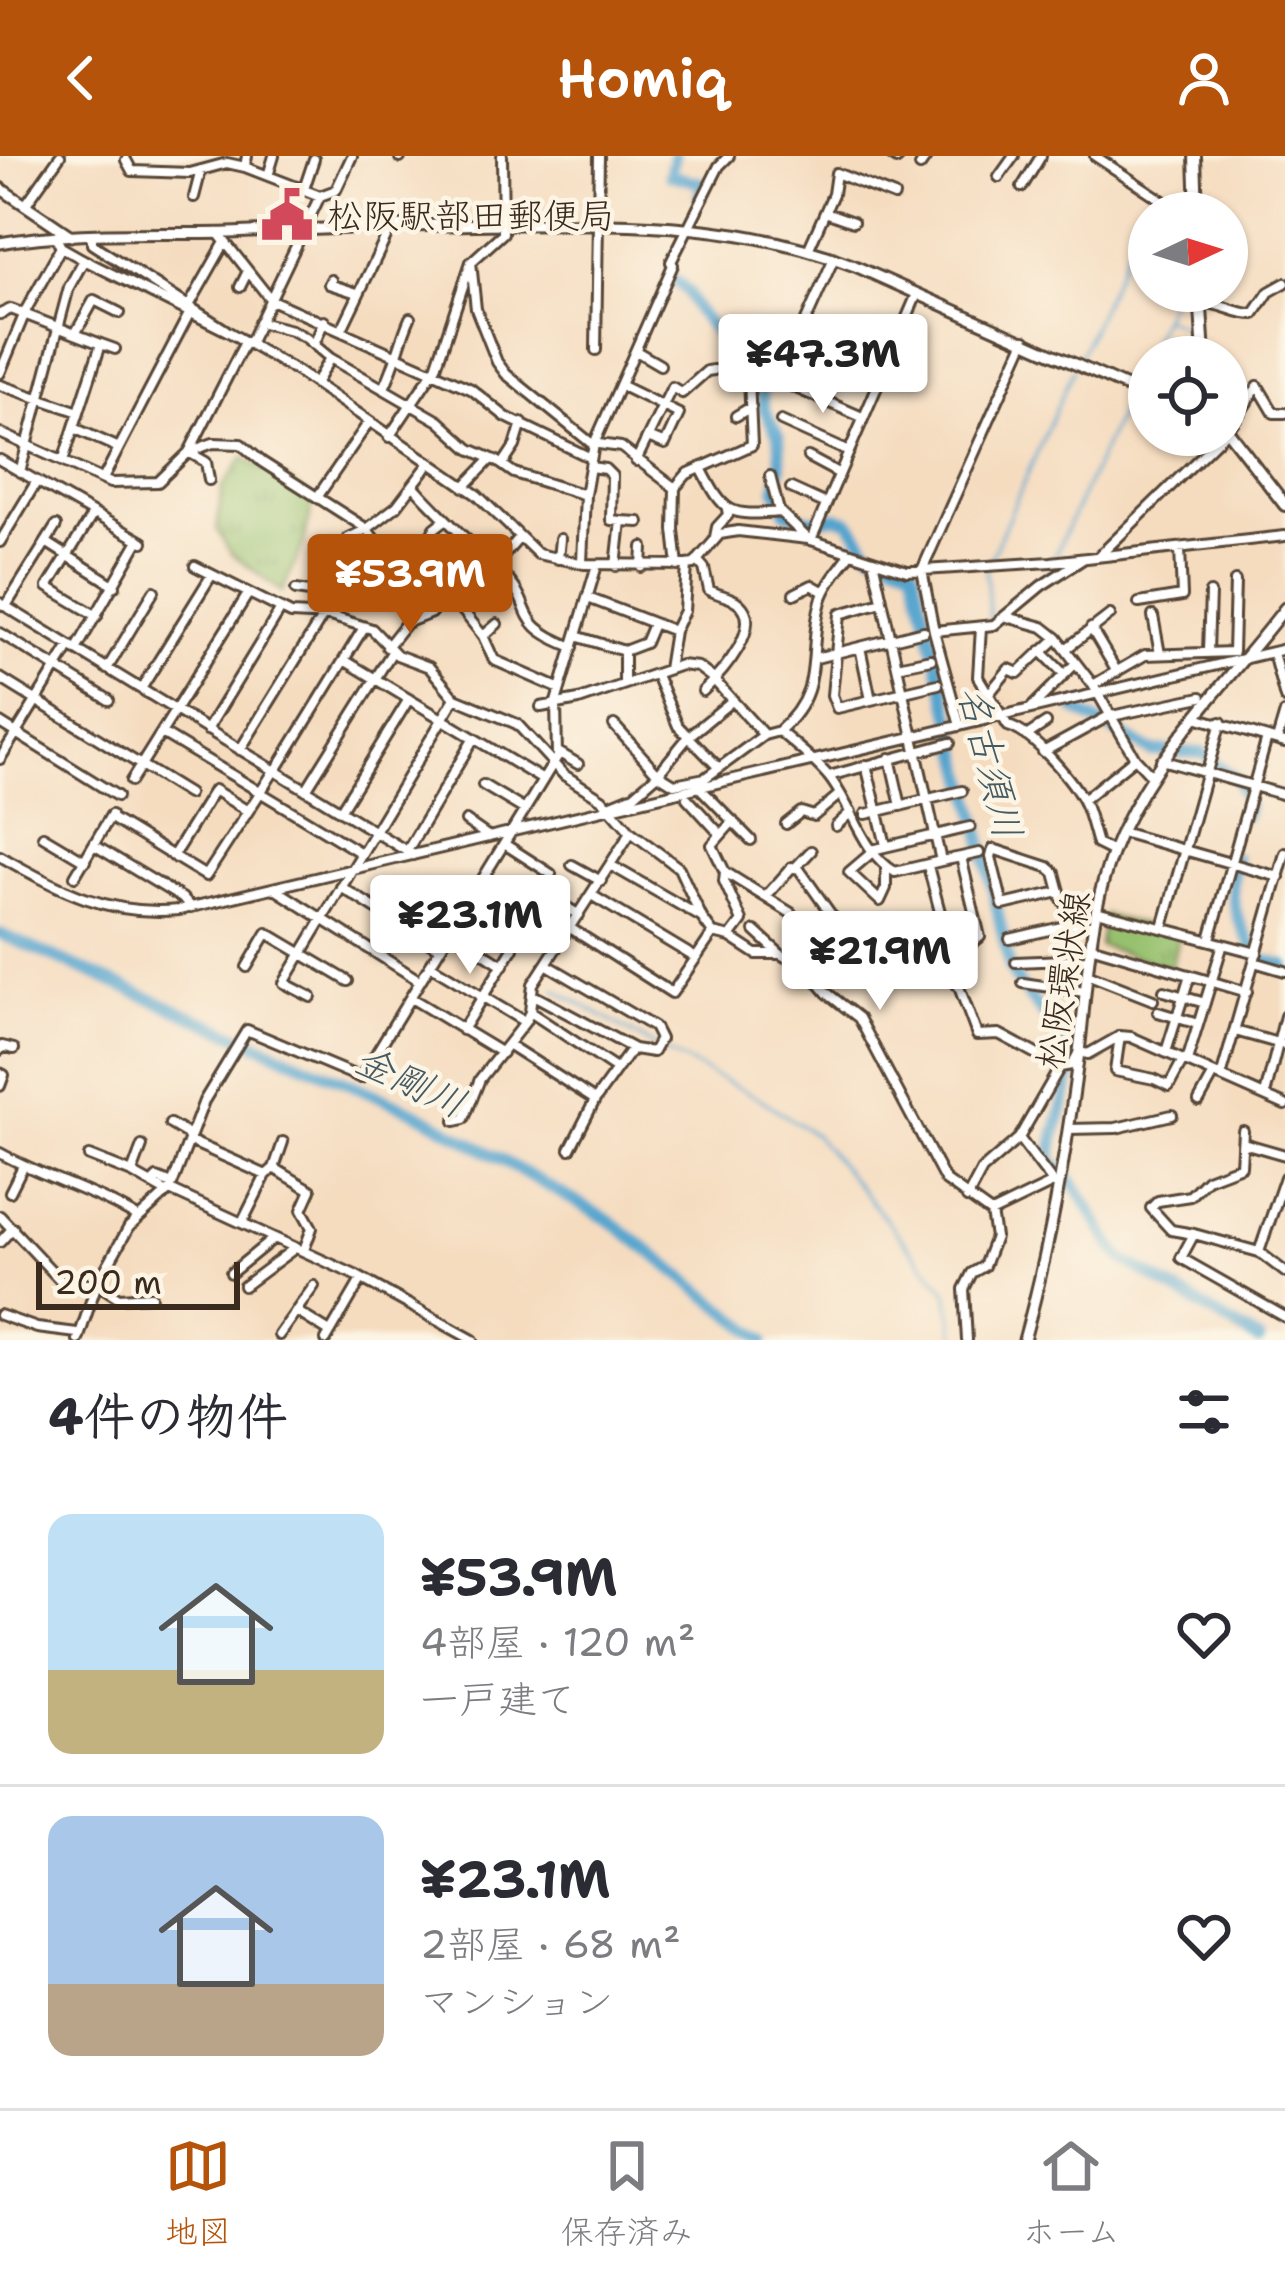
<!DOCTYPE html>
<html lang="ja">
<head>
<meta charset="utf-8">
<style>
	body { margin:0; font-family:"Shantell Sans","Klee One",sans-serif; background:#f7f7f7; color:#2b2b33; height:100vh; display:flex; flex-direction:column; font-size:45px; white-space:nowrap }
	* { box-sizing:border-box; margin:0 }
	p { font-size:39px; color:#7c7c81 }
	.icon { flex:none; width:66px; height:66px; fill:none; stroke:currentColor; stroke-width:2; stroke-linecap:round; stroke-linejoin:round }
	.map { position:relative; height:1184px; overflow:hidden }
	.details { display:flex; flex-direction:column; background:#fff; flex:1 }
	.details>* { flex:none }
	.needle { width:78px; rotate:86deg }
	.controls { position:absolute; left:1128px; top:36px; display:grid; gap:24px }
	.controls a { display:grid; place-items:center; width:120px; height:120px; border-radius:50%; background:#fff; box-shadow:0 3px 9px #0004; font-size:60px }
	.scale { position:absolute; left:36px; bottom:30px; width:204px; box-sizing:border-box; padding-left:12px; border:6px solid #3b2a1e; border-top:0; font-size:33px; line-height:42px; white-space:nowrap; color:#3b2a1e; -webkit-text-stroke:9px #fcf5e5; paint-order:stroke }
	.price { position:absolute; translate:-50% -102px; padding:0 27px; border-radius:12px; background:#fff; color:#222; font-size:39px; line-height:78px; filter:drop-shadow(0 3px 6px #0008) }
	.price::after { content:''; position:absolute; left:50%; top:72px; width:36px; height:27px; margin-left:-18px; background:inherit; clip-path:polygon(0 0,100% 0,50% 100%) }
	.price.active { background:#b45309; color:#fff }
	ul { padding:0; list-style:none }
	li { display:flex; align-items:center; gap:36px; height:300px; padding:0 48px }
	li+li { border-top:3px solid #e1e1e2 }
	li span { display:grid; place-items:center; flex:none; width:336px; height:240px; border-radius:24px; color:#555 }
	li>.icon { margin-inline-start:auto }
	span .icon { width:144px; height:144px; fill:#fffc; stroke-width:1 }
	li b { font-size:51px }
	h2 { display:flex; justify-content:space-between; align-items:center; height:144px; padding:0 48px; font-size:51px }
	header { display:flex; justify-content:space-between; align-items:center; height:156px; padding:0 48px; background:#b45309; color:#fff; font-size:54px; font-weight:600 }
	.dock { display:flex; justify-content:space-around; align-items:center; height:168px; border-top:3px solid #e1e1e2; background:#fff; font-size:33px; color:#7c7c81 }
	.dock a { display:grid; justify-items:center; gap:6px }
	.dock .active { color:#b45309 }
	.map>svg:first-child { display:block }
	.park { fill:url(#park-tufts); stroke:#697646; stroke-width:3 }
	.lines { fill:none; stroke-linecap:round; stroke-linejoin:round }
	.stream { stroke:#54a4ce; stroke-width:3 }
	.river { stroke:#54a4ce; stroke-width:12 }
	.minor-casing { stroke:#574536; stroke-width:14 }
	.major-casing { stroke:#574536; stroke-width:15 }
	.highway-casing { stroke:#574536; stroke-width:16 }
	.minor { stroke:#fff; stroke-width:8 }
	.major { stroke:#fff; stroke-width:9 }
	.highway { stroke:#fff; stroke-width:10 }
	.labels { text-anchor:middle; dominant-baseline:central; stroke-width:9; stroke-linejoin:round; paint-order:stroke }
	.poi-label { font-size:36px; fill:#3b2a1e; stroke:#fcf5e5; text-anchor:start }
	.street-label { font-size:36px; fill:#3b2a1e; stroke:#fcf5e5 }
	.water-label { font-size:39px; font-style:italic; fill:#455b64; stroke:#fcf5e5 }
</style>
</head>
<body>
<header><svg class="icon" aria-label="back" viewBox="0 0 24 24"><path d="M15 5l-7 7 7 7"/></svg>Homiq<svg class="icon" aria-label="person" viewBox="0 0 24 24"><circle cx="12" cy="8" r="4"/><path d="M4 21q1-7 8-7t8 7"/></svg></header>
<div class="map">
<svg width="1285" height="1184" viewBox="0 0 1285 1184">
	<defs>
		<pattern id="park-tufts" width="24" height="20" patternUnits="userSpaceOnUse" patternTransform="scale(3)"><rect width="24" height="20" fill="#97c16e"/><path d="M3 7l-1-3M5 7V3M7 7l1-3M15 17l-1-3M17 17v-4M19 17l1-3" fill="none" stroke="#7c9d5a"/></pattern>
	</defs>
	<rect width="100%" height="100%" fill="#fcf5e5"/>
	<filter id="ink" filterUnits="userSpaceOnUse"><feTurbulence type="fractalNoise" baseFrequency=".00833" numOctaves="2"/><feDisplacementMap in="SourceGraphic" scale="24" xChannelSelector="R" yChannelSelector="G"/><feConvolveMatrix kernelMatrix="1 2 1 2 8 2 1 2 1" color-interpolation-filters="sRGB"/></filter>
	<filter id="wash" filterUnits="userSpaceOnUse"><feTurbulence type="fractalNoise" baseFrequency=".004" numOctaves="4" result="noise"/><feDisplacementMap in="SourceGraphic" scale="48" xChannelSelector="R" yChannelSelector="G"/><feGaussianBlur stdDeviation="2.7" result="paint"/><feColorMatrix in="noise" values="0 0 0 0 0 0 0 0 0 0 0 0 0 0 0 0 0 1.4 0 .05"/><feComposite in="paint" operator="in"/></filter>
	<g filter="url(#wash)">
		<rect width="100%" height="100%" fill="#f5dcbf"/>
		<path class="park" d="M244,301L263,314L267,310L314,342L304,387L282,436L232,398L217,375L222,332Z
			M1104,759L1179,778L1171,811L1099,790Z"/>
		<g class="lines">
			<path class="stream" d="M1172,56V57
				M1164,162L1196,176
				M1080,199L1145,53
				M1134,225L1174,135
				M1043,425L1127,241
				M990,468L986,413L1073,214
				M556,834L652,889L759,942L815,979L948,1137L956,1184"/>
			<path class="river" d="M674,0L670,19L702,27L699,40
				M671,121L688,136L697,155L761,228L764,253L779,281L781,310L776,331L786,356L813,364L837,361L849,365L870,395L913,411L976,657L1009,808C1020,841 1065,872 1070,903C1074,933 1051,974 1052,1005C1085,1031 1095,1072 1122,1103L1259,1184
				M1074,553L1151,595L1203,597L1237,624L1248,651L1246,659
				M1236,702C1226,745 1238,768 1260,803L1285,810
				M0,778L418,957L612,1066L764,1184"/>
		</g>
	</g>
	<g filter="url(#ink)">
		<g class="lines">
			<g class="minor-casing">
				<path id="minor" d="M892,0L897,3L900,0
					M1095,0L1168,48L1189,57
					M400,2V0
					M126,4L132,15L190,17L227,7L245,11L247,0
					M920,10L927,0
					M245,11L320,40
					M268,20L274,0
					M999,21L1014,0
					M1022,31L1041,0
					M304,33L314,3
					M194,41L201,14
					M26,48L60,0
					M825,56L853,66
					M218,77L271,144L471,233L506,261L591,302
					M92,80V88L226,174
					M56,82L61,91L84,104L227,175L298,216L477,339L538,398L584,408L687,409L694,408L720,378L738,375L808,383L907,415L1051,406L1285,380
					M809,92L833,38L836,17L894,40
					M471,106L476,153L497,206L506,218L591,287L621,291L675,332L687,318L752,289L749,223L763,196
					M331,124L329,128L357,137
					M240,131L247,117
					M1201,147C1221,146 1233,158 1254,158L1269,136L1285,127
					M190,148L224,88
					M0,158L11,153L101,188
					M259,166L291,174L306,182L330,202L439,265L470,293L497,305L514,317L585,339
					M804,169L834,102
					M342,173L392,69
					M75,178L94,144L120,157
					M1025,184L922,414L934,475L994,469L1041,430L1083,403
					M314,189L324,165
					M596,194L599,0
					M636,195L660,209
					M757,209L764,218L862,261
					M0,217L27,152L61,91
					M315,228L330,202
					M0,229L79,256
					M620,229L679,258L665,288L648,281
					M384,232C396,208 399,187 410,162
					M736,260L751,251
					M781,265L847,295
					M74,272L119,292L103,323
					M1228,274L1258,230L1274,257H1285
					M0,277L110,327L158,326L189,296L243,190L251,184L320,40L336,34L352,0
					M389,281L436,211L471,106L503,77L502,0
					M119,292L189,158
					M189,296L213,287L241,288L262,306L367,373L397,350L429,308
					M190,297L206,306L209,324
					M808,301L836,316
					M0,304L143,386
					M63,305L101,188L115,193
					M636,305L672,231L682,237L707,215L714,214
					M503,308L515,290L522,267
					M590,311L605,313L612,320L611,364L621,365
					M701,312C725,359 729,360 780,356
					M20,316L69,131L84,104
					M770,320L779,355L807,382
					M413,329C441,361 472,388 503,418C538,453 510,467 573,491
					M464,331L491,303
					M675,332L674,374L678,410
					M791,332L824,347
					M318,340L369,266
					M93,358L48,431L97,460
					M715,381L717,371L728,359L727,353
					M811,384L917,138
					M0,386L37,325
					M46,386L115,430
					M851,397C841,411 826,428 821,445C806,498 827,533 779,575C795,589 815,604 829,621C853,651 862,697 895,716L941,705L873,404
					M1099,400L1223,279
					M558,403L560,383
					M697,404L704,412L709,434C718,439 728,440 736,445C769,467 719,520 703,535
					M582,406L585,339L594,288L673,109L671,106L719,10L729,0
					M195,410L291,458L330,460L372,473L397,499L429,511L455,542L517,568L564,619L602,643L631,676L679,712L702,762L713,777L696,802
					M616,410L621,365L639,366
					M494,411L519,382
					M642,411L643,391
					M406,422L435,372L444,365
					M337,426L357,432
					M296,434L329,439
					M794,438L812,429L824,436
					M588,442L674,475L668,513
					M882,446L840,458L832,539L837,552L938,528
					M0,447L413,699
					M1139,447L1182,440L1180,393
					M6,450L56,370
					M463,455L481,434
					M1153,460L1160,498
					M1007,461L1043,471L1057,482
					M981,471L978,521L1008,570C1032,576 1075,626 1085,649C1090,661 1093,675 1097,688L1113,696
					M1091,472L1117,516
					M674,475L684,455L687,409
					M934,475L960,570
					M0,477L109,544
					M483,480L497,468
					M576,480L624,495V528
					M387,491L406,467L431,457L476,396
					M860,491L871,544
					M1067,492L1110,459
					M76,494L139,384
					M624,495L645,487L653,468
					M1043,495L1057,482L1076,507
					M1208,495L1210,437
					M1233,496L1235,425
					M1273,497L1285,542
					M816,502L924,475
					M344,504L543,624
					M897,510L931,503
					M107,513L154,435
					M0,522L188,638
					M714,524L764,579L779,575
					M141,533L211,420
					M987,540L1009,513L1018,517L1041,495L1063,517
					M541,551L579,544L681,509L698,511L715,524
					M1031,552L1076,507L1093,529
					M1195,561L1285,587
					M0,567L117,640
					M614,569L658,618L689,580L733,544
					M207,574L281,453
					M162,577L361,697
					M1026,580L1046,567
					M1277,584L1285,557
					M240,594L326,455L348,382L367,373L402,422L441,435L463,455L483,480L494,504L560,533
					M558,596L578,608
					M1043,596L1107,561L1201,541
					M890,602L901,650
					M0,603L70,490
					M1161,604L1285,639
					M866,609L886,689
					M719,612L764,579
					M275,616L363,473
					M1150,618L1135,602L1093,529L1145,499L1233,496
					M829,620L950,587
					M131,625L248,438
					M483,629L525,654
					M701,633L751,684
					M306,634L392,496
					M260,637L274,615
					M687,642L720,678
					M1083,644L1135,602
					M612,648L634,639L658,618L674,628L705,622L719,612L678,570L656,519
					M340,655L409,543
					M866,658L962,635
					M111,662L173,700L214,634L246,654
					M466,665L489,681
					M733,665L712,689L725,716L791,757L814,790L840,815H849L866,797L842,774L799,713L792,711L767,739
					M786,668L801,656L814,660L840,638
					M836,670L851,656
					M1121,676L1279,721
					M43,680L85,705
					M94,689L182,742L191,752
					M506,689L551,718
					M407,695L474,582
					M0,700C59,734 110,761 179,754L1285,493
					M173,700L206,720L260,637
					M961,701L979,697
					M572,709L601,725
					M612,710L701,761
					M928,710L940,756L965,793L980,781L961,701L941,705
					M886,711V732L880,745L849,716L876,693L970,671
					M795,712L811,695
					M725,716L724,725L742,765L730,781
					M75,720L111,659
					M341,731L439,792
					M275,733L420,825
					M1059,736L1003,749L991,701L993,693L1048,711L1055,717L1062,743L1079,767L1094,770
					M476,737L558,789
					M549,740L579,759
					M1096,755L1257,797
					M865,771L879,787
					M1163,771L1221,566
					M570,772L672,837L696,802L593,740
					M755,775L779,797
					M451,776L503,809
					M713,777L730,781L756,798H780L806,812L827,837L859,862L945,1024L991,1057L1051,1028
					M1010,783L1079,767
					M1210,783L1267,582
					M1090,790L1247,836
					M866,797L876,787L892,796
					M933,801L959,831L977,879L999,878L1060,911L1072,909L1079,896L1088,898L1120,880L1131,881L1285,949
					M1016,806L1089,803
					M1254,806L1285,815
					M546,808L654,871L660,883L653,896L634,893L628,898L595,944L570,993
					M430,809L525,866
					M247,811L267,777L348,825
					M1087,818L1153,844
					M1023,827L1085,836
					M1164,835L1205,847
					M533,839L634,893
					M311,841L284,827L455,542
					M411,842L502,897
					M530,856L616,913
					M1158,856L1198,868
					M462,874L513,792
					M1235,875L1285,889
					M1120,880L1115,915L1154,923L1169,930L1183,904
					M509,889L595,944
					M0,894L2,890L14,893
					M1166,896L1190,819
					M1187,905L1223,788
					M0,917L4,919L0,930
					M1221,921L1285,697
					M1265,939L1285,860
					M1199,945L1214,918
					M455,965L464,963L480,923L525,866L530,856L533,828L631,676
					M170,968L187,978L190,985L266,1019L274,1012L283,986
					M1068,973L1116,972L1172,959
					M1019,982L1054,1028
					M1243,987L1285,999
					M0,997C45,1022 95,1035 139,1062
					M89,1000L132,1017L142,990
					M274,1012L311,1034L302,1054L312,1072L304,1094
					M132,1017L166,1036
					M1285,1021L1259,1096L1194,1078L1181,1102L1285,1161
					M152,1027L157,1022L172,1028
					M170,1034L355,1119L473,1184
					M10,1036L23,1010
					M967,1042L982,1014L1019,982L1060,911
					M0,1060L62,1126L99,1129L119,1142L151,1140
					M242,1067L266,1019
					M1194,1078L1171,1074L1151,1052L1158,1045L1190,1040L1207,1023L1241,1010L1243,975
					M0,1086L13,1072
					M1259,1096L1285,1116
					M231,1117L274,1082
					M244,1130L295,1092
					M296,1155L314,1130
					M0,1159L37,1172L77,1177
					M279,1179L296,1155L328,1175
					M78,1184L96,1130L129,1071L170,1034L204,945L247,874L361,922L557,601L556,546L597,409
					M326,1184L361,1124
					M967,1184L964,1133L972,1117L984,1110L995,1081L991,1057"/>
			</g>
			<g class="major-casing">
				<path id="major" d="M0,32L71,80
					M0,87C74,74 153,79 228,77C326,73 424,68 521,68C638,67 745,67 855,110L1149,241
					M1024,1184C1050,1090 1067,993 1079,896C1088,821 1089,742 1123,672C1163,588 1229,525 1285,452"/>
			</g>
			<g class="highway-casing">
				<path id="highway" d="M1195,0L1197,57
					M1200,135L1204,201
					M1227,274L1285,349"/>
			</g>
			<use href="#minor" class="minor"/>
			<use href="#major" class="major"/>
			<use href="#highway" class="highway"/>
		</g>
	</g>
	<defs>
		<g id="civic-bare" transform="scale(4.14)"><path d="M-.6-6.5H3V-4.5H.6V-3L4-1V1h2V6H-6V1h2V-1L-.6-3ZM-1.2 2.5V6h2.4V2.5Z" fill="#d1495b" stroke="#fcf5e5" stroke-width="2.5" paint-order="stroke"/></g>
	</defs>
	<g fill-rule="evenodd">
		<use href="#civic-bare" x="287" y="59"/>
	</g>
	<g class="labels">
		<g class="poi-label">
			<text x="327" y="59">松阪駅部田郵便局</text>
		</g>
		<g class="street-label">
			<text transform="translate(1063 824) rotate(-81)">松阪環状線</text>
		</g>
		<g class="water-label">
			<text transform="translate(991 606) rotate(76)">名古須川</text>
			<text transform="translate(411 925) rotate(25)">金剛川</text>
		</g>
	</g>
</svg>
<div class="controls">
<a><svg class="needle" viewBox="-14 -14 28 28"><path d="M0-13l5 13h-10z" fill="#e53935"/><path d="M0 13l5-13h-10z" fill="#7c7c81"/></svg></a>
<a><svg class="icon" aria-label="locate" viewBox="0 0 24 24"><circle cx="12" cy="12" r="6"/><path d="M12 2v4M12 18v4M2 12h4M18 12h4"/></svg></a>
</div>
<div class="scale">200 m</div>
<b class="price" style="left:823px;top:260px">¥47.3M</b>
<b class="price active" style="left:410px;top:480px">¥53.9M</b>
<b class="price" style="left:470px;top:821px">¥23.1M</b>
<b class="price" style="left:880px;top:857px">¥21.9M</b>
</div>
<section class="details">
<h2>4件の物件<svg class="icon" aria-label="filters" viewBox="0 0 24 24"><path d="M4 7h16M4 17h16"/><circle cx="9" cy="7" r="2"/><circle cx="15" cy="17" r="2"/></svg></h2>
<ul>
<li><span style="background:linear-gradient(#bfe0f5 65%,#c2b280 0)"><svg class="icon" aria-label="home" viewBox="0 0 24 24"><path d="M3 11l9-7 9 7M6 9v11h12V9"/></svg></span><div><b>¥53.9M</b><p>4部屋 · 120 m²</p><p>一戸建て</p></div><svg class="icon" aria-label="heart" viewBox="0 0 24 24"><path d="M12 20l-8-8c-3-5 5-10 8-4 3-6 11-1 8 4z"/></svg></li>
<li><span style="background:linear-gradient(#a9c7e8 70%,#b9a48a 0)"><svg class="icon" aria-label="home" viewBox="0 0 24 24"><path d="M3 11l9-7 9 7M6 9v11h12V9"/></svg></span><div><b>¥23.1M</b><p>2部屋 · 68 m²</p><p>マンション</p></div><svg class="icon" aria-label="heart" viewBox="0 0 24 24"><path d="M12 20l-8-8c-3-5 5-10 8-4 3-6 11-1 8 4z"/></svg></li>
</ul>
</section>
<nav class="dock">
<a class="active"><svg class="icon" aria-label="map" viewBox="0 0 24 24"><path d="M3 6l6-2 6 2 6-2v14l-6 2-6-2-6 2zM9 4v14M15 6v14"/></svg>地図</a>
<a><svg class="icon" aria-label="saved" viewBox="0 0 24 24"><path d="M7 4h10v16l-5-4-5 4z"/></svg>保存済み</a>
<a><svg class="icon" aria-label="home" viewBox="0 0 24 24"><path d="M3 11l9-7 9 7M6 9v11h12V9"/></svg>ホーム</a>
</nav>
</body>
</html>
